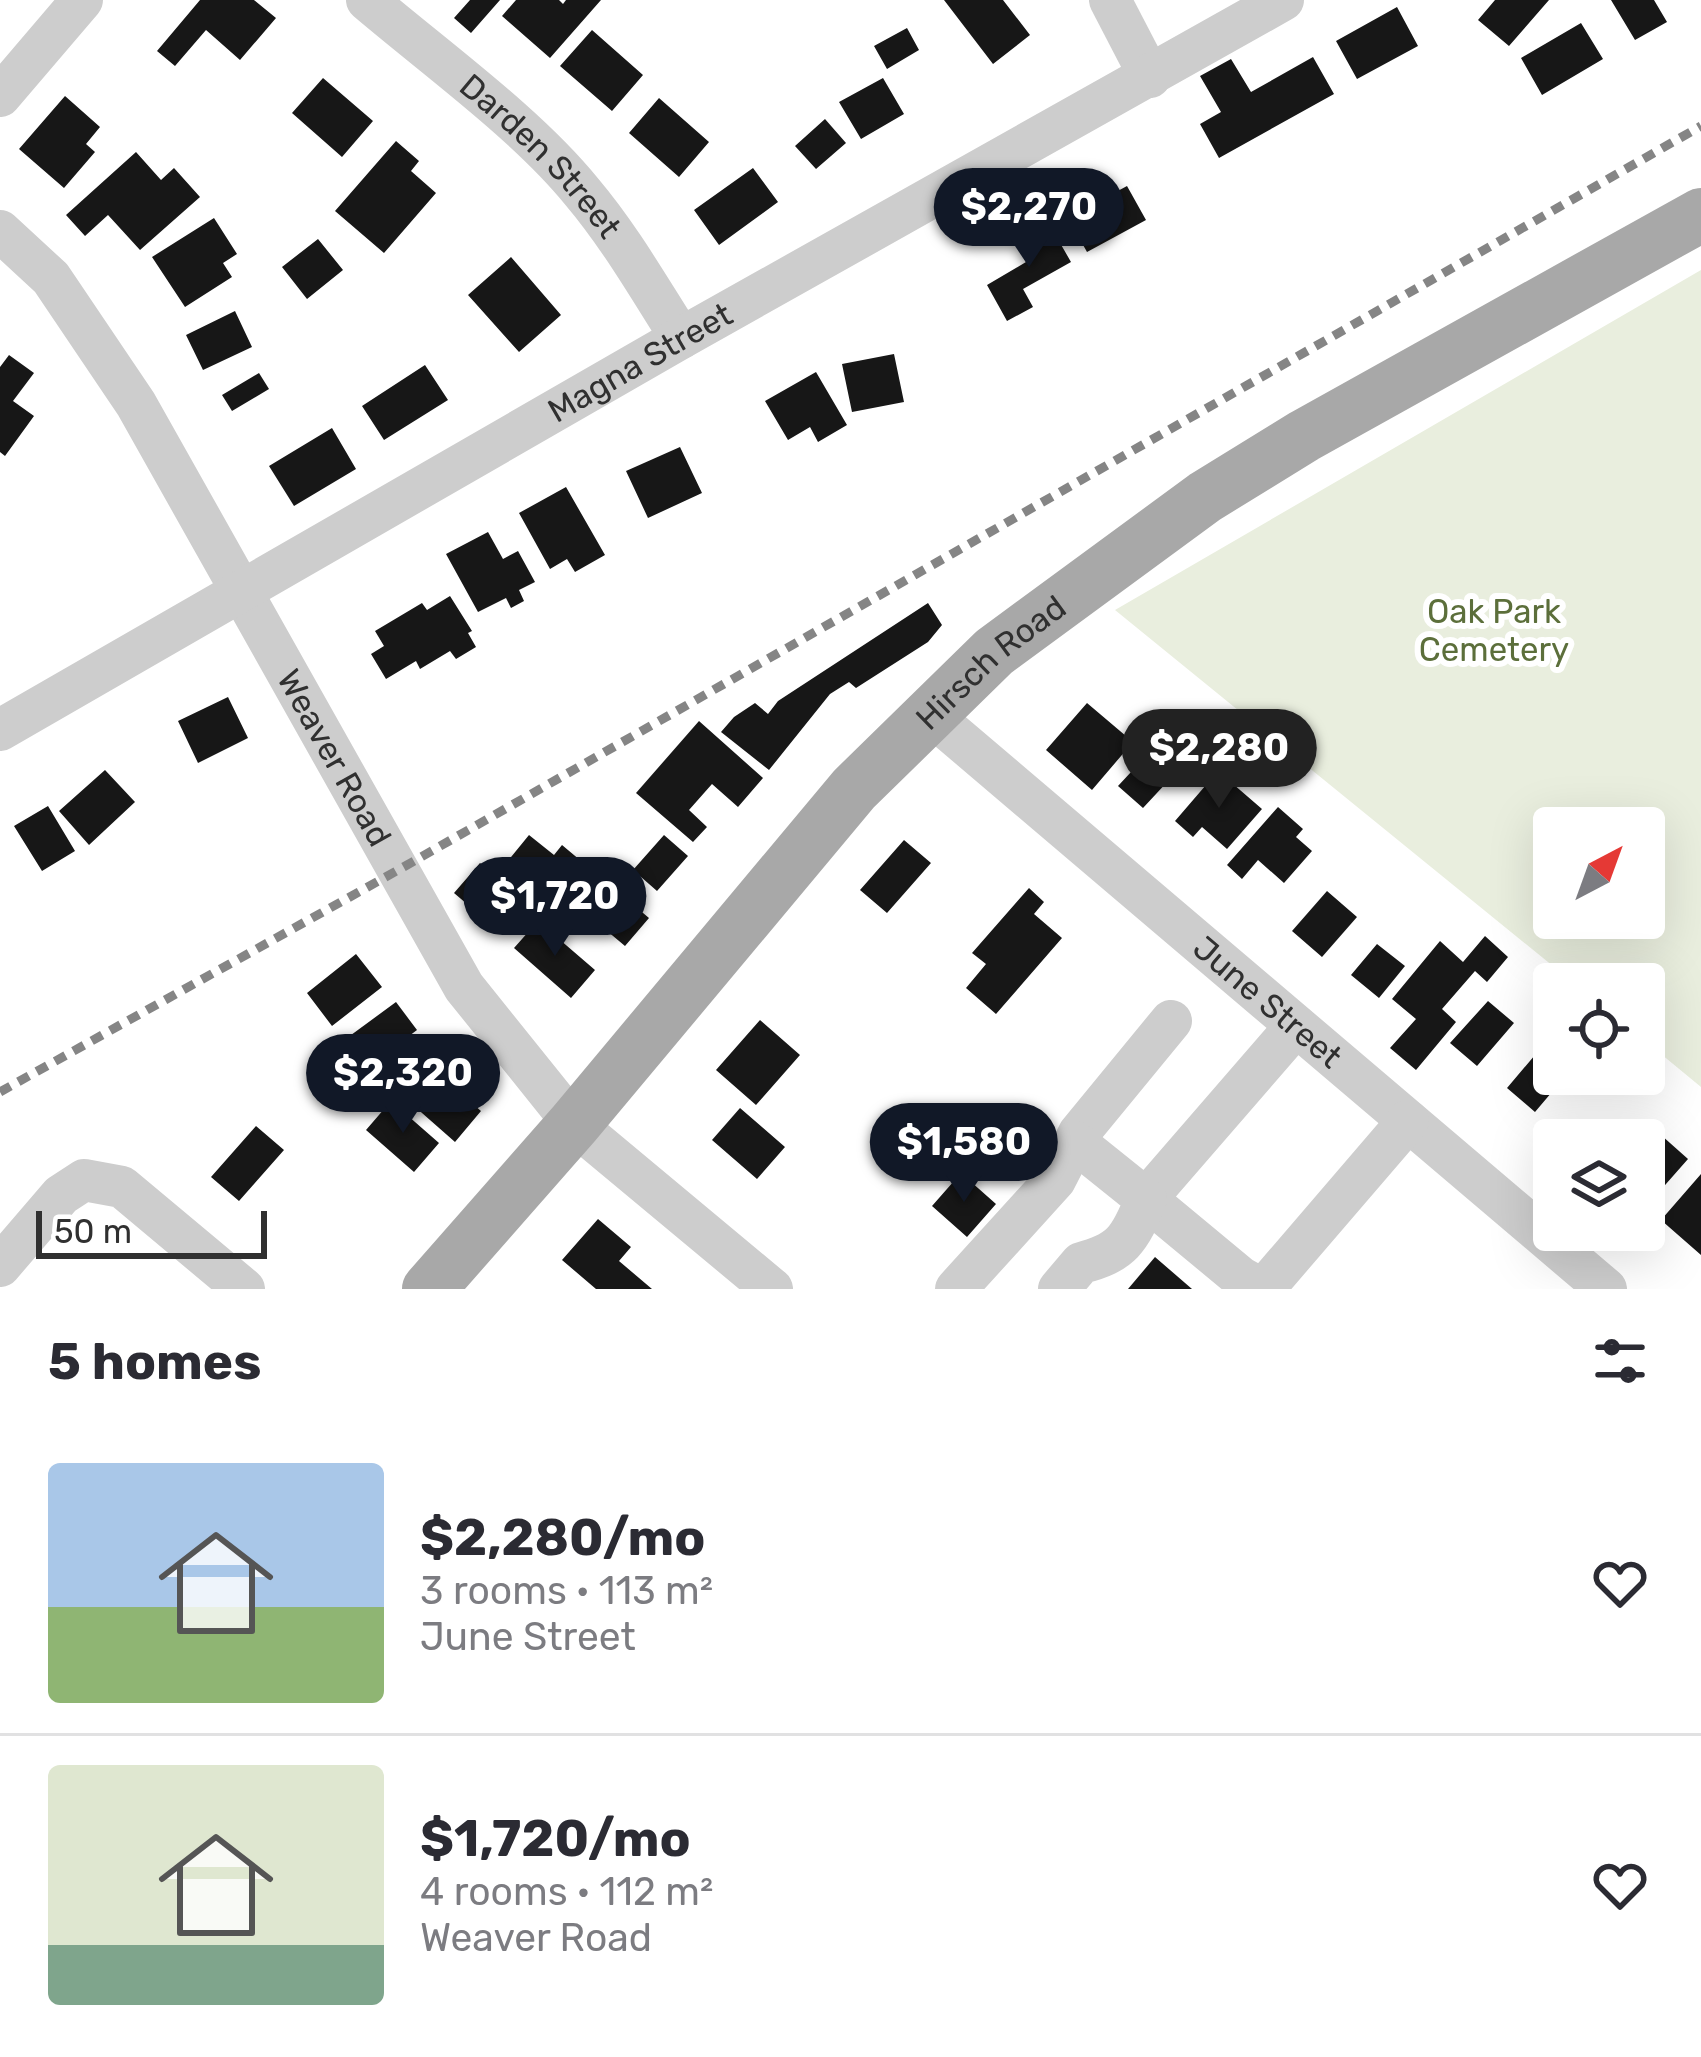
<!DOCTYPE html>
<html lang="en">
<head>
<meta charset="utf-8">
<style>
	body { margin:0; font-family:Rubik,sans-serif; background:#f2f2f3; color:#2b2b33; height:100vh; display:flex; flex-direction:column; font-size:45px; white-space:nowrap }
	* { box-sizing:border-box; margin:0 }
	p { font-size:39px; color:#7c7c81 }
	.icon { flex:none; width:66px; height:66px; fill:none; stroke:currentColor; stroke-width:2; stroke-linecap:round; stroke-linejoin:round }
	.map { position:relative; height:1289px; overflow:hidden }
	.sheet { display:flex; flex-direction:column; background:#fff; flex:1 }
	.sheet>* { flex:none }
	.needle { width:78px; rotate:41deg }
	.controls { position:absolute; left:1533px; top:807px; display:grid; gap:24px }
	.controls a { display:grid; place-items:center; width:132px; height:132px; border-radius:12px; background:#fff; box-shadow:0 12px 48px #0002; font-size:60px }
	.scale { position:absolute; left:36px; bottom:30px; width:231px; box-sizing:border-box; padding-left:12px; border:6px solid #303030; border-top:0; font-size:33px; line-height:42px; white-space:nowrap; color:#303030; -webkit-text-stroke:9px #fff; paint-order:stroke }
	.price { position:absolute; translate:-50% -102px; padding:0 27px; border-radius:42px; background:#111827; color:#fff; font-size:39px; line-height:78px; filter:drop-shadow(0 3px 6px #0008) }
	.price::after { content:''; position:absolute; left:50%; top:72px; width:36px; height:27px; margin-left:-18px; background:inherit; clip-path:polygon(0 0,100% 0,50% 100%) }
	.price.current { background:#222; color:#fff }
	ul { padding:0; list-style:none }
	li { display:flex; align-items:center; gap:36px; height:300px; padding:0 48px }
	li+li { border-top:3px solid #e1e1e2 }
	li span { display:grid; place-items:center; flex:none; width:336px; height:240px; border-radius:12px; color:#555 }
	li>.icon { margin-inline-start:auto }
	span .icon { width:144px; height:144px; fill:#fffc; stroke-width:1 }
	li b { font-size:51px }
	h2 { display:flex; justify-content:space-between; align-items:center; height:144px; padding:0 48px; font-size:51px }
	.map>svg:first-child { display:block }
	.green { fill:#e9eede; fill-rule:evenodd }
	.building { fill:#171717 }
	.lines { fill:none; stroke-linecap:round; stroke-linejoin:round }
	.minor { stroke:#cdcdcd; stroke-width:42 }
	.major { stroke:#a8a8a8; stroke-width:54 }
	.rail { stroke:#858585; stroke-width:9; stroke-dasharray:12 9; stroke-linecap:butt }
	.labels { text-anchor:middle; dominant-baseline:central; stroke-width:12; stroke-linejoin:round; paint-order:stroke }
	.street-label { font-size:33px; fill:#303030; stroke:#fff }
	.park-label { font-size:33px; fill:#5c6f3b; stroke:#fff }
</style>
</head>
<body>
<div class="map">
<svg width="1701" height="1289" viewBox="0 0 1701 1289">
	<rect width="100%" height="100%" fill="#fff"/>
	<path class="green" d="M1701,270V1087L1644,1040V984H1575L1115,610ZM1554,828H1644V918H1554Z"/>
	<path class="building" d="M200,0H254L276,18L240,60L206,30L175,66L157,51Z
		M470,0H500L471,33L454,18Z
		M516,0H559L563,4L566,0H601L550,58L502,16Z
		M944,0H1003L1030,35L993,64Z
		M1495,0H1549L1509,46L1478,20Z
		M1611,0H1654L1667,22L1635,40Z
		M1397,7L1418,46L1357,79L1336,41Z
		M1581,23L1603,59L1542,95L1521,58Z
		M907,28L919,50L887,69L874,46Z
		M592,30L643,75L612,111L560,66Z
		M1313,57L1334,94L1219,158L1200,124L1221,112L1200,76L1231,59L1251,92Z
		M323,78L373,121L342,157L292,113Z
		M883,78L904,114L861,139L839,102Z
		M65,96L100,127L86,144L95,152L64,188L19,149Z
		M659,98L709,142L679,177L629,133Z
		M825,119L846,143L816,169L795,146Z
		M396,141L419,161L411,171L436,193L384,253L335,211Z
		M136,152L161,180L174,168L200,197L140,250L108,215L85,236L66,215Z
		M753,168L778,202L719,245L694,210Z
		M1127,186L1146,220L1087,252L1068,218Z
		M214,218L237,254L223,263L232,277L185,307L152,257Z
		M1048,222L1071,262L1023,289L1033,307L1007,321L987,285L1026,262L1014,241Z
		M318,239L343,270L307,299L282,267Z
		M511,257L561,315L519,352L468,295Z
		M235,311L252,347L203,370L186,335Z
		M894,354L904,402L852,412L842,364Z
		M9,355L34,373L13,401L34,416L5,456L0,452V367Z
		M425,365L448,400L384,440L362,406Z
		M816,372L847,425L818,442L810,427L788,440L765,401Z
		M259,373L269,389L232,411L222,395Z
		M332,428L356,469L294,506L269,466Z
		M680,447L702,493L648,518L626,471Z
		M566,487L605,555L575,572L567,559L550,569L519,513Z
		M488,532L503,559L518,551L535,582L519,590L524,601L511,608L506,598L478,612L446,554Z
		M450,596L472,631L468,633L476,647L456,659L450,651L420,669L416,661L386,679L371,654L384,646L375,631L422,603L427,610Z
		M928,603L942,625L928,642L856,688L849,682L830,694L769,770L721,732L734,717L755,703L768,714L778,701Z
		M228,697L248,738L198,763L178,721Z
		M1087,703L1133,742L1092,790L1046,750Z
		M699,721L763,778L738,807L712,784L689,810L707,827L693,842L636,793Z
		M1158,743L1182,766L1143,808L1118,786Z
		M105,770L135,802L89,845L59,811Z
		M1218,771L1262,809L1227,849L1202,827L1193,837L1175,821Z
		M48,806L75,851L42,871L14,826Z
		M1278,807L1303,829L1296,837L1312,851L1284,883L1258,860L1242,879L1227,865Z
		M529,835L554,855L562,845L649,918L625,946L582,910L571,923L503,867Z
		M664,835L688,856L657,891L633,870Z
		M904,840L931,863L887,913L860,890Z
		M480,863L513,892L487,921L454,893Z
		M1029,888L1044,902L1034,914L1062,938L996,1014L966,988L986,964L972,953Z
		M1327,891L1357,917L1322,957L1292,931Z
		M538,921L595,970L571,998L514,948Z
		M1485,936L1508,957L1487,982L1475,971L1442,1009L1456,1022L1416,1070L1390,1048L1416,1019L1392,999L1440,941L1463,962Z
		M1377,944L1405,966L1379,998L1351,975Z
		M356,954L382,987L332,1026L307,993Z
		M1488,1001L1514,1023L1477,1066L1450,1043Z
		M396,1002L417,1030L368,1067L347,1038Z
		M760,1020L800,1055L756,1105L716,1070Z
		M1535,1055L1563,1079L1535,1112L1507,1088Z
		M423,1061L481,1111L455,1142L397,1091Z
		M391,1101L439,1143L414,1172L366,1130Z
		M740,1108L785,1147L757,1179L712,1140Z
		M256,1126L284,1150L239,1201L211,1177Z
		M1661,1135L1688,1159L1651,1201L1644,1195V1154Z
		M961,1173L996,1204L967,1237L932,1206Z
		M1701,1174V1255L1661,1220Z
		M598,1219L631,1247L619,1261L652,1289H596L562,1260Z
		M1155,1257L1192,1289H1128Z"/>
	<g class="lines">
		<g class="minor">
			<path id="s1" d="M367,0C435,58 527,124 582,192C620,237 649,288 681,338"/>
			<path d="M1110,0L1150,77"/>
			<path d="M0,96L82,0"/>
			<path id="s2" d="M0,231L51,278L136,404L464,987L574,1124L772,1289"/>
			<path id="s3" d="M932,716L1606,1289"/>
			<path id="s4" d="M0,730L681,338L1283,0"/>
			<path d="M1296,1026L1146,1199L1240,1277L1256,1286L1268,1284L1408,1121"/>
			<path d="M0,1266L61,1195L84,1180L122,1187L244,1289"/>
			<path d="M956,1289L1055,1180L1079,1133L1171,1021"/>
			<path d="M1059,1289L1081,1263C1121,1253 1130,1240 1146,1199L1075,1142"/>
		</g>
		<path class="major" id="s5" d="M429,1289L574,1124L854,789L994,652L1205,497L1304,436L1701,215"/>
		<path class="rail" d="M0,1092L400,869L1701,126"/>
	</g>
	<g class="labels">
		<g class="street-label">
			<text stroke="none"><textPath href="#s1" startOffset="234">Darden Street</textPath></text>
			<text stroke="none"><textPath href="#s4" startOffset="738">Magna Street</textPath></text>
			<text stroke="none"><textPath href="#s5" startOffset="843">Hirsch Road</textPath></text>
			<text stroke="none"><textPath href="#s2" startOffset="627">Weaver Road</textPath></text>
			<text stroke="none"><textPath href="#s3" startOffset="441">June Street</textPath></text>
		</g>
		<g class="park-label">
			<text x="1494" y="611">Oak Park<tspan x="1494" dy="38">Cemetery</tspan></text>
		</g>
	</g>
</svg>
<div class="controls">
<a><svg class="needle" viewBox="-14 -14 28 28"><path d="M0-13l5 13h-10z" fill="#e53935"/><path d="M0 13l5-13h-10z" fill="#7c7c81"/></svg></a>
<a><svg class="icon" aria-label="locate" viewBox="0 0 24 24"><circle cx="12" cy="12" r="6"/><path d="M12 2v4M12 18v4M2 12h4M18 12h4"/></svg></a>
<a><svg class="icon" aria-label="layers" viewBox="0 0 24 24"><path d="M12 4l9 5-9 5-9-5zM3 14l9 5 9-5"/></svg></a>
</div>
<div class="scale">50 m</div>
<b class="price" style="left:1029px;top:270px">$2,270</b>
<b class="price current" style="left:1219px;top:811px">$2,280</b>
<b class="price" style="left:555px;top:959px">$1,720</b>
<b class="price" style="left:403px;top:1136px">$2,320</b>
<b class="price" style="left:964px;top:1205px">$1,580</b>
</div>
<section class="sheet">
<h2>5 homes<svg class="icon" aria-label="filters" viewBox="0 0 24 24"><path d="M4 7h16M4 17h16"/><circle cx="9" cy="7" r="2"/><circle cx="15" cy="17" r="2"/></svg></h2>
<ul>
<li><span style="background:linear-gradient(#a9c7e8 60%,#8fb573 0)"><svg class="icon" aria-label="home" viewBox="0 0 24 24"><path d="M3 11l9-7 9 7M6 9v11h12V9"/></svg></span><div><b>$2,280/mo</b><p>3 rooms · 113 m²</p><p>June Street</p></div><svg class="icon" aria-label="heart" viewBox="0 0 24 24"><path d="M12 20l-8-8c-3-5 5-10 8-4 3-6 11-1 8 4z"/></svg></li>
<li><span style="background:linear-gradient(#dfe7d0 75%,#7fa58c 0)"><svg class="icon" aria-label="home" viewBox="0 0 24 24"><path d="M3 11l9-7 9 7M6 9v11h12V9"/></svg></span><div><b>$1,720/mo</b><p>4 rooms · 112 m²</p><p>Weaver Road</p></div><svg class="icon" aria-label="heart" viewBox="0 0 24 24"><path d="M12 20l-8-8c-3-5 5-10 8-4 3-6 11-1 8 4z"/></svg></li>
</ul>
</section>
</body>
</html>
